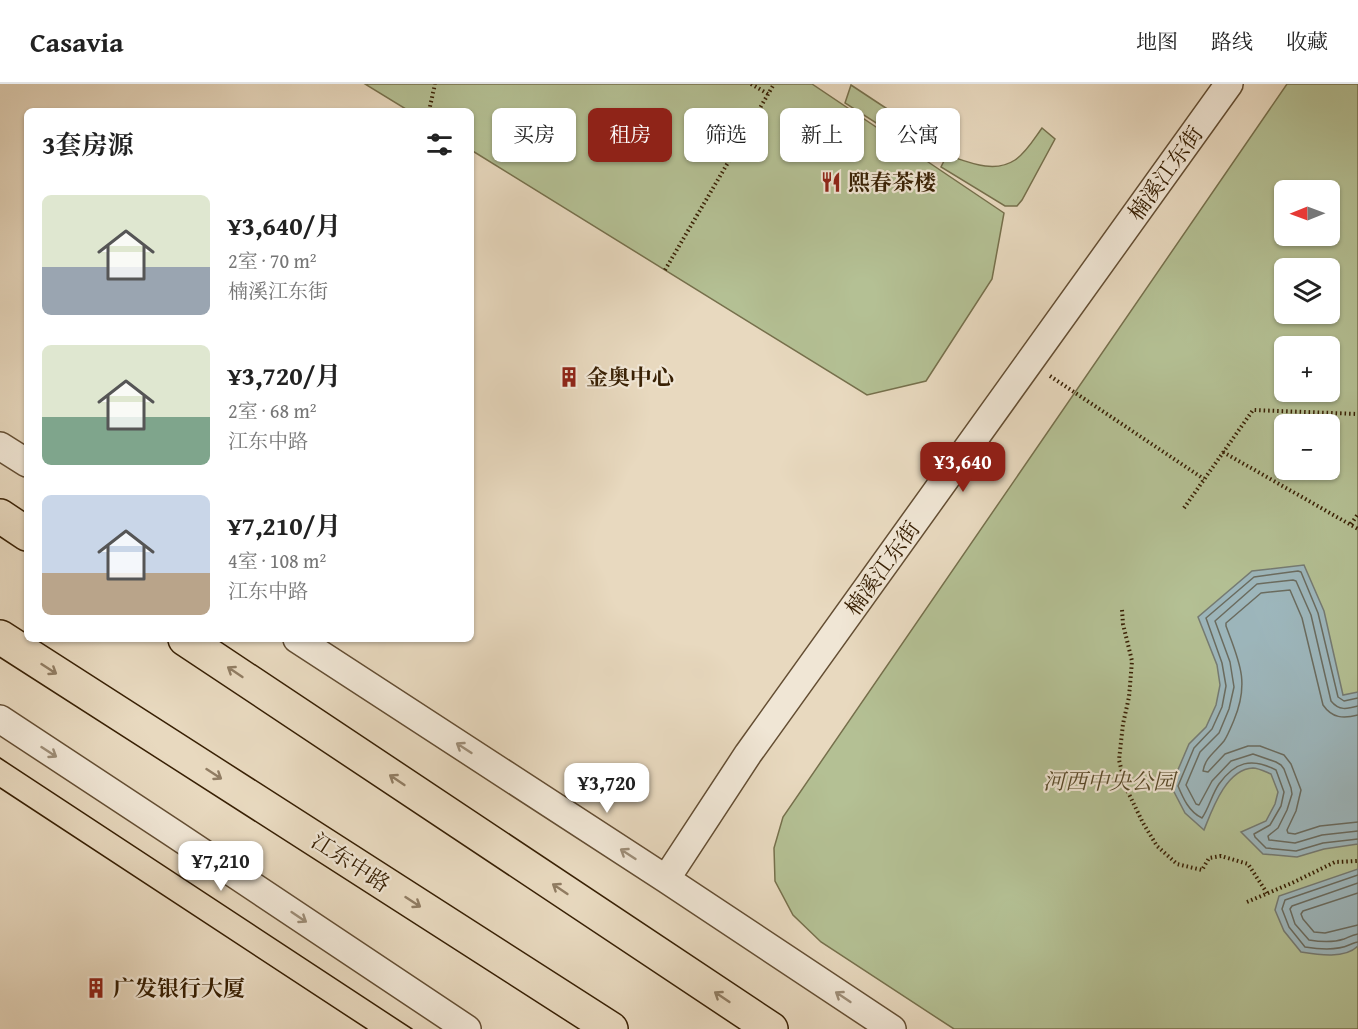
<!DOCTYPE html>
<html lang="zh">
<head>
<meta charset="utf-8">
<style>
	body { margin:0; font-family:"Gentium Book Plus","Noto Serif SC",serif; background:#f6f6f6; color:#222; height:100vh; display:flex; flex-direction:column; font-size:22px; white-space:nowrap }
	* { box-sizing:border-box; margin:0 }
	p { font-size:20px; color:#767676 }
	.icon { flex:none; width:33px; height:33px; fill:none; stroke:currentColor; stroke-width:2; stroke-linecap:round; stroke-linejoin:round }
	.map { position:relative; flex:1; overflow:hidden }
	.sheet { position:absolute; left:24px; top:24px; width:450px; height:534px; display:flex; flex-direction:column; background:#fff; border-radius:9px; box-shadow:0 2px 4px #0004 }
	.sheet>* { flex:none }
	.guide { position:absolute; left:492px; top:24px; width:570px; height:54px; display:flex; gap:12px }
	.needle { width:39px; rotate:269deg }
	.fabs { position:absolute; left:1274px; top:96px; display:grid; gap:12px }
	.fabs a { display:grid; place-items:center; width:66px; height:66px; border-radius:9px; background:#fff; box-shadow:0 2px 4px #0004; font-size:30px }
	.price { position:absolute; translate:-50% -51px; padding:0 14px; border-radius:12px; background:#fff; color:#222; font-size:20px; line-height:39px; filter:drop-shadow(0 2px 3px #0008) }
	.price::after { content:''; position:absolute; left:50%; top:36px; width:18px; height:14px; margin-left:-9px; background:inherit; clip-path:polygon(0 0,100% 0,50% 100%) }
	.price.on { background:#8f2418; color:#fff }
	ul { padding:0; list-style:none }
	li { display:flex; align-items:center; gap:18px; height:150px; padding:0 18px }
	li span { display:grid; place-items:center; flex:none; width:168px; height:120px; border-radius:9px; color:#555 }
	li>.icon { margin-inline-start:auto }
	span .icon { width:72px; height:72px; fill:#fffc; stroke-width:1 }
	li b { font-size:26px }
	h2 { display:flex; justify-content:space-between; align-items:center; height:72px; padding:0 18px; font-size:26px }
	.chip { padding:0 21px; border-radius:9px; background:#fff; box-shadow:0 2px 4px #0004; font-size:21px; line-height:54px }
	.chip.on { background:#8f2418; color:#fff }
	header { display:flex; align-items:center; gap:36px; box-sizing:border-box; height:84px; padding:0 30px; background:#fff; border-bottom:2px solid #e0e0e0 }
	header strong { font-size:28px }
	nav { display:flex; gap:33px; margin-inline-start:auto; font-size:21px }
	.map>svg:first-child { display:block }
	.green { fill:#b4c094; stroke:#76704c; stroke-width:1.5; fill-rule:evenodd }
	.water { fill:#9db7bd; stroke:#757b73; stroke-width:1.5 }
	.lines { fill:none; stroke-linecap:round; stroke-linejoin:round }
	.shore { stroke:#6a6c60; stroke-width:1.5 }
	.minor-casing { stroke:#644e33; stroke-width:30 }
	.major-casing { stroke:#382004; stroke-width:36 }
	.path { stroke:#382004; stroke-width:4; stroke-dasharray:1.5 3; stroke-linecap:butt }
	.minor { stroke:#f0e6d5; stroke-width:27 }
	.major { stroke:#e8d9bf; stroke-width:33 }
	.tram { stroke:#382004; stroke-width:1.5 }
	.oneway { stroke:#907c62 }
	.oneway2 { stroke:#9d8d77 }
	.labels { text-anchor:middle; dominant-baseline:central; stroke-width:4.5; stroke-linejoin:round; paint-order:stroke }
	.street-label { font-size:22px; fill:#382004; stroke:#f0e6d5 }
	.poi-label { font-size:22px; font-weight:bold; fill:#382004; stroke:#f0e6d5; text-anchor:start }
	.park-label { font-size:22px; font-style:italic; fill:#574828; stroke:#f0e6d5 }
</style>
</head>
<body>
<header>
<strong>Casavia</strong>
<nav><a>地图</a><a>路线</a><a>收藏</a></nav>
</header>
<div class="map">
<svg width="1358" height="945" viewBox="0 0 1358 945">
	<rect width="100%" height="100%" fill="#e8d9bf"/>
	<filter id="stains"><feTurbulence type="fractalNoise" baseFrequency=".00333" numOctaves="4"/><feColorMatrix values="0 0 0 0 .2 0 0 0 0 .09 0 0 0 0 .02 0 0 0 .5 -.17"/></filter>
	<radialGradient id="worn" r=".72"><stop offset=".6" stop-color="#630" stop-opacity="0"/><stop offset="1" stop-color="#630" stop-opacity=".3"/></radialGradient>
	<path class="green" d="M365,0H812L1004,129L992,195L926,297L867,311L471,66V27H409Z
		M1287,0H1358V945H954L821,858L793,831L775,797L774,764L783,733ZM1284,106H1329V152H1284ZM1284,184H1329V230H1284ZM1284,262H1329V308H1284ZM1284,340H1329V386H1284Z
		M851,1L910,40L898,53L845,19Z
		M1042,44L1055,55L1022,116L1017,122H1005L941,83L947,71C968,78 994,90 1015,76C1026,69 1034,55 1042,44Z"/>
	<path class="water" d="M1304,481L1324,527L1343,611L1358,608V760L1324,765L1297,773L1263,770L1241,748L1266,737L1275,720L1278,708L1271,690C1266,688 1258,684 1253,684C1226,685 1212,726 1204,746L1185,729L1171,702L1189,660L1206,643L1216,621L1220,601L1217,581L1198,533L1252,487Z
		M1358,785V862C1345,875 1319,871 1301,868L1284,847L1275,826L1279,812Z"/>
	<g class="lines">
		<path class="shore" d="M1358,614L1344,617L1338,613L1318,529L1301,488L1298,487L1254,493L1206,534L1222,579L1226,602L1222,623L1212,645L1194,664L1178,702C1183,714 1189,728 1202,734C1209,724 1212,710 1219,700C1235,678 1251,673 1276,686L1284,708L1281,722L1270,741L1254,750L1255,753L1266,764L1296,767L1323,759L1358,755
			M1358,622C1347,625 1339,627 1331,617L1311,531L1296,497L1293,496L1257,500L1215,537L1230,578L1234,603L1229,625L1219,649L1200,668L1186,701L1196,720L1199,721L1212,697L1231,677L1253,670L1276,678L1281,681L1284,685L1291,704L1292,710L1287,726L1278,744L1268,752L1269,756L1295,759L1322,751L1358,747
			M1358,631C1343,635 1332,634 1323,621L1302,534L1290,506L1261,509L1226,539V542C1239,577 1250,598 1234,636C1231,643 1228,651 1224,657C1215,668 1205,674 1203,687L1208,688L1225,670L1248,662H1260L1284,671L1291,680L1301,706L1296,727L1287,746L1288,749L1295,750L1320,742L1358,738
			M1358,791L1285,816L1282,825L1289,843L1305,863C1318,865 1336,867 1349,861C1352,860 1355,858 1358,858
			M1358,799L1292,822L1290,825L1295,840L1309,856C1321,858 1332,859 1344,855C1349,853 1352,851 1358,850
			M1358,809L1303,827L1301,830L1303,835L1314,848L1325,849L1358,841"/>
		<g class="minor-casing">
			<path id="minor" d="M0,362L27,379
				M297,555L666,795L892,945
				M0,635L173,749L467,945
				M666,795L748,670L1229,0"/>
		</g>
		<g class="major-casing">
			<path id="major" d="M0,432L27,450
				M0,553L611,945
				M185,555L771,945"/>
		</g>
		<path class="path" d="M751,0L768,10
			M429,27L435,0
			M665,186L774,0
			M1050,292L1204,395
			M1223,368L1358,445
			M1184,424L1253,326L1358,330
			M1351,440L1358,430
			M1122,526L1123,540L1132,577L1129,613L1123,640L1119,676L1126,704L1143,739L1157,762L1177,780L1202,786L1209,774L1221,772L1248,780L1267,809
			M1247,818L1292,799L1335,778L1358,777"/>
		<use href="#minor" class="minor"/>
		<use href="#major" class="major"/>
		<path class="tram" d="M0,674L412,945
			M0,704L367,945"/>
	</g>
	<defs><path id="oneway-shaft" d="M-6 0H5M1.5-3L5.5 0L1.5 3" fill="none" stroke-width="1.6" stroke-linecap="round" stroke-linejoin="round" transform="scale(1.5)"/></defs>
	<g class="oneway">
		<use href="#oneway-shaft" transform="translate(49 585) rotate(33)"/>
		<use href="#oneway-shaft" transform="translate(235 588) rotate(-146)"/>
		<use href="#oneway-shaft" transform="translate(214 690) rotate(33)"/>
		<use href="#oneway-shaft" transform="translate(397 696) rotate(-146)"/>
		<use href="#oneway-shaft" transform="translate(560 805) rotate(-146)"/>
		<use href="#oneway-shaft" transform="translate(413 818) rotate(33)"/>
		<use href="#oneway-shaft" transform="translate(722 913) rotate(-146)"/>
	</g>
	<g class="oneway2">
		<use href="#oneway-shaft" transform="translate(464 664) rotate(-147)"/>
		<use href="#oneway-shaft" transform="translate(49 668) rotate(33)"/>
		<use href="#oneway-shaft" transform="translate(628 770) rotate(-147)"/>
		<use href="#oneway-shaft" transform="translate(299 833) rotate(34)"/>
		<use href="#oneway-shaft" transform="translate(843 913) rotate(-146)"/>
	</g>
	<defs>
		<g id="restaurant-bare" transform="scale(1.62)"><path d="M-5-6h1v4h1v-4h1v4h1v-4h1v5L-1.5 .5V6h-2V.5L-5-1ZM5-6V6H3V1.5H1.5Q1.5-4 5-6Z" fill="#8f2418" stroke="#f0e6d5" stroke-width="2.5" paint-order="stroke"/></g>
		<g id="building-bare" transform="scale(1.62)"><path d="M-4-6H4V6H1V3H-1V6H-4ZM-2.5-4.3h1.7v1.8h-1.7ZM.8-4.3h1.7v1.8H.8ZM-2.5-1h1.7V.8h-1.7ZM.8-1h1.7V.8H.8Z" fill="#8f2418" stroke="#f0e6d5" stroke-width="2.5" paint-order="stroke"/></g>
	</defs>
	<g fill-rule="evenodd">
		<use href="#restaurant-bare" x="831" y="98"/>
		<use href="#building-bare" x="569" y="293"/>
		<use href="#building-bare" x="96" y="904"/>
	</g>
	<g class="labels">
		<g class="street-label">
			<text transform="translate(1165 89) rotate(-54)">楠溪江东街</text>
			<text transform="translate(882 484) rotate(-54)">楠溪江东街</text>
			<text transform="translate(351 778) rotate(33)">江东中路</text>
		</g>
		<g class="poi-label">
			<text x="848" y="98">熙春茶楼</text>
			<text x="586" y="293">金奥中心</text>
			<text x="113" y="904">广发银行大厦</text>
		</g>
		<g class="park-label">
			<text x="1109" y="697">河西中央公园</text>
		</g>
	</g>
	<rect width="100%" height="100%" filter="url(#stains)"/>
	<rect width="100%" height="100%" fill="url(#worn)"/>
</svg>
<div class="fabs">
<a><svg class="needle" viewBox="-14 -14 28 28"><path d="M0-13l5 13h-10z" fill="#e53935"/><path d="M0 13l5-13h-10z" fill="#767676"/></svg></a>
<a><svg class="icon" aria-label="layers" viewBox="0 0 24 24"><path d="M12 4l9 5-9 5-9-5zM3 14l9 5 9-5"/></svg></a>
<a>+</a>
<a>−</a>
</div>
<b class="price on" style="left:963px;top:409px">¥3,640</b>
<b class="price" style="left:607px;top:730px">¥3,720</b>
<b class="price" style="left:221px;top:808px">¥7,210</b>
<div class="guide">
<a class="chip">买房</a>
<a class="chip on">租房</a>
<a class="chip">筛选</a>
<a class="chip">新上</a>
<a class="chip">公寓</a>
</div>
<section class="sheet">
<h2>3套房源<svg class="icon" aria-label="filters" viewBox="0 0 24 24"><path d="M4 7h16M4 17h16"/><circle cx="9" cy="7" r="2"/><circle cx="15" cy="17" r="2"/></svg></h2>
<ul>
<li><span style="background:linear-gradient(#dfe7d0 60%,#9aa5b1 0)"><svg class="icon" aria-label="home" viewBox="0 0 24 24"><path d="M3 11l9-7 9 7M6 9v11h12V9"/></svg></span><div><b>¥3,640/月</b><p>2室 · 70 m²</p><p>楠溪江东街</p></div></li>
<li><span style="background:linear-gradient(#dfe7d0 60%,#7fa58c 0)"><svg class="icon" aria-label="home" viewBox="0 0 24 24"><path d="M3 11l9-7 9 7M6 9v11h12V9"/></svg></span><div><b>¥3,720/月</b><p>2室 · 68 m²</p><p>江东中路</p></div></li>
<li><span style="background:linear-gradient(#c9d6e8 65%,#b9a48a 0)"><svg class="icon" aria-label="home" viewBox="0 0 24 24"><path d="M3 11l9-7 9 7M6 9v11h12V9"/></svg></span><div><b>¥7,210/月</b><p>4室 · 108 m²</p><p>江东中路</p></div></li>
</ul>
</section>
</div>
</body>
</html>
